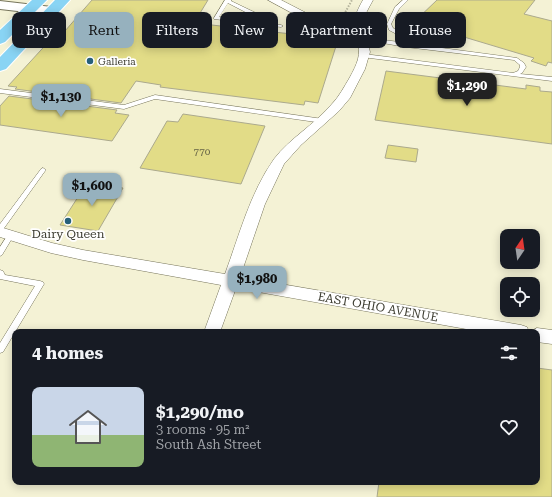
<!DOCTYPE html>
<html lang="en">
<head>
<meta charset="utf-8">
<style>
	body { margin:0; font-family:"Roboto Serif",serif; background:#20242c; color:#f1f3f6; height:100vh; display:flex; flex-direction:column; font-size:15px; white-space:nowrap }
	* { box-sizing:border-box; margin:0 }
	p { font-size:13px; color:#9ea1a6 }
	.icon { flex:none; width:22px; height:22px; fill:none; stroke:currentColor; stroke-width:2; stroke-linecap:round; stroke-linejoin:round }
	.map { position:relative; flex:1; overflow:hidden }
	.drawer { position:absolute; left:12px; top:329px; width:528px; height:156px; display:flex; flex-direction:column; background:#171b24; border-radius:8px; box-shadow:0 2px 10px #0003 }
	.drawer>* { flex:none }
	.guide { position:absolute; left:12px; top:12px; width:528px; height:36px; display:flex; gap:8px }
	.needle { width:26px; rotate:13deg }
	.fabs { position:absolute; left:500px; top:229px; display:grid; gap:8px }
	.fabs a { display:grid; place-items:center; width:40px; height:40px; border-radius:8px; background:#171b24; box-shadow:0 2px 10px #0003; font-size:20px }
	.price { position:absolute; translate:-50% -34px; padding:0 9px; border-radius:8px; background:#96b1be; color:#111; font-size:13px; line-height:26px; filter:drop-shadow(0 1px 2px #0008) }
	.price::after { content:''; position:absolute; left:50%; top:24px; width:12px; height:9px; margin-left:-6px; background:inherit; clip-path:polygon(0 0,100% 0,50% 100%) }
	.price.selected { background:#222; color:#fff }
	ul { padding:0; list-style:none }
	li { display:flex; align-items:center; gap:12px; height:100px; padding:0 20px }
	li span { display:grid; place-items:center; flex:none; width:112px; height:80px; border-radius:8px; color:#555 }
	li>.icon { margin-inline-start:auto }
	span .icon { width:48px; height:48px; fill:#fffc; stroke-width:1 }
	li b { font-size:17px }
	h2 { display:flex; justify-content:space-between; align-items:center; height:48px; padding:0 20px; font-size:17px }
	.chip { padding:0 14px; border-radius:8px; background:#171b24; box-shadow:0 2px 10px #0003; font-size:14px; line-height:36px }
	.chip.selected { background:#96b1be; color:#111 }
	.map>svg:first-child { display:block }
	.building { fill:#e2dc87; stroke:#aba98d }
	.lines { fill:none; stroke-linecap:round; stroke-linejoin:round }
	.service-casing { stroke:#77755b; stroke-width:1 }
	.minor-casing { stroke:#77755b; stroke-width:1 }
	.tertiary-casing { stroke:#77755b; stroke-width:2 }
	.primary-casing { stroke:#fff; stroke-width:2 }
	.path { stroke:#b3b29b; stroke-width:2; stroke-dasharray:1.5 1.5; stroke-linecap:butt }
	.service { fill:#fff; fill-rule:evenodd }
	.minor { fill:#fff; fill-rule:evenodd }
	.tertiary { fill:#fff; fill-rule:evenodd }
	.primary { fill:#89d4f4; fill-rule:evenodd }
	.poi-dot { fill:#27607a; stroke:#fff; stroke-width:1.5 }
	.labels { text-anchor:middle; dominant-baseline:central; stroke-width:3.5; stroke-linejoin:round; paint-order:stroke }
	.far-poi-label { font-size:10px; fill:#3c3c30; stroke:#fff; text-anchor:start }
	.number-label { font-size:10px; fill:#666446 }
	.poi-label { font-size:12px; fill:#3c3c30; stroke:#fff }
	.street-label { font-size:12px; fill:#3c3c30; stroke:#fff }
</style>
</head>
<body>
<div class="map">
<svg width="552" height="497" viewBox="0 0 552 497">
	<rect width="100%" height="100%" fill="#f4f2d5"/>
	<path class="building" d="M92,0H208L194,23L327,38L326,42L337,43L318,103L305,101L304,105L160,87L161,85L136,81L121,103L15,89L17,87L8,86L52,38L58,39Z
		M437,0H535L524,14L552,21V63L548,62L546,66L531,61L534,58L414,22Z
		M386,71L526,89V85L540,87V91L552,92V144L375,120Z
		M9,96L117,110L115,113L129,115L112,141L0,125V106Z
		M183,114L265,126L241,184L140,168L167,121L178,122Z
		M388,145L418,149L416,162L385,158Z
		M87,183L123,188L98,231L60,225Z
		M537,368L552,370V497H377L379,482H537Z"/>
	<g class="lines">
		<g class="service-casing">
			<path id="service" d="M225,0H231V1L256,13V14L253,21L281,25L283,26L281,27L214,19V18ZM228,3L251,15L248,21L219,17Z
				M403,0H408L399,9L391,24L393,28L407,37L404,43L517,58L524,63L526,67L522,73L520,74L552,77V81L362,57V55L364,54L513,73L518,71L520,67V65L514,60L406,47L359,39V37H361L399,42L402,37L389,30L387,24L395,7Z
				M0,89L124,105L155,95L323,119L326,121L323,123L155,99L124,109L0,93Z
				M43,168L46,170L45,171L2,231H0V224L41,169Z
				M9,233H13L14,235L2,255L0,256V247Z
				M0,270L3,271L5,275L40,281L43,282L44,284L3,352L0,353V343L35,286L0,279Z"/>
		</g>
		<g class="minor-casing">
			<path id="minor" d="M268,0H281L324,22L355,32C353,20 357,10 363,0H373L366,13L364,22L365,32L370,52L365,69L350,98L339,111L301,145L284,164L265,204L240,277L521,325L527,327L529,332H483L236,288L220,332H204L221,285L83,260L51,253L0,237V227L52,243L83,250L225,274C239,236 250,193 274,159C290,138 314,125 331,105C339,97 344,87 350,77C357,64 362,54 357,40L316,26Z
				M537,328L552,330V344L537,342V332H530Z"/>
		</g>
		<g class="tertiary-casing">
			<path id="tertiary" d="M0,1L52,7L56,8L58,11L56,14L52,15L0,9Z"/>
		</g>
		<g class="primary-casing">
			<path id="primary" d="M32,0H47L5,42L0,44V30Z
				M55,0H70L6,69L0,71V57Z"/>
		</g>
		<path class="path" d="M341,20L352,0"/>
		<use href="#service" class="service"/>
		<use href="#minor" class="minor"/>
		<use href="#tertiary" class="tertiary"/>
		<use href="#primary" class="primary"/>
	</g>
	<g class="poi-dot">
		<circle cx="90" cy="61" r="4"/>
		<circle cx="68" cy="221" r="4"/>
	</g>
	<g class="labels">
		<g class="far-poi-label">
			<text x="98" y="61">Galleria</text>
		</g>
		<g class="number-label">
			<text x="202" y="151">770</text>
		</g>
		<g class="poi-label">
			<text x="68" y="234">Dairy Queen</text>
		</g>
		<g class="street-label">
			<text transform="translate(378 307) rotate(10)">EAST OHIO AVENUE</text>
		</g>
	</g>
</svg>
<div class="fabs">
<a><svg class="needle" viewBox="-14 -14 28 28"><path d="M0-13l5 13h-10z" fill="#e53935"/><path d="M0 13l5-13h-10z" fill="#9ea1a6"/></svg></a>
<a><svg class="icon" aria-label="locate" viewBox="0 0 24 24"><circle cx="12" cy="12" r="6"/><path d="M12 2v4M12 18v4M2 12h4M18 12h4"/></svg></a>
</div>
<b class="price selected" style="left:467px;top:107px">$1,290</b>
<b class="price" style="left:61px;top:118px">$1,130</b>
<b class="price" style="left:92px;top:207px">$1,600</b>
<b class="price" style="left:257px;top:300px">$1,980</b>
<div class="guide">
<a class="chip">Buy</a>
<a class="chip selected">Rent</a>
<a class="chip">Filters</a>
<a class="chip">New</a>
<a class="chip">Apartment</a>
<a class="chip">House</a>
</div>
<section class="drawer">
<h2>4 homes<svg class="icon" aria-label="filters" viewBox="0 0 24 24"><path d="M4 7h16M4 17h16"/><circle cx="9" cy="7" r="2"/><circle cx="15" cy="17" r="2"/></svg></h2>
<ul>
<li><span style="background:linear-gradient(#c9d6e8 60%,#8fb573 0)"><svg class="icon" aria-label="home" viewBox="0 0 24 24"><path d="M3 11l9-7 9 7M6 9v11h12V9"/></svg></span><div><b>$1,290/mo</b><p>3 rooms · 95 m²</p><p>South Ash Street</p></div><svg class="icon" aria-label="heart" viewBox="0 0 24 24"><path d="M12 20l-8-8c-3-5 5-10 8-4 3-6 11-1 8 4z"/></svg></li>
</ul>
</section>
</div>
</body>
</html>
